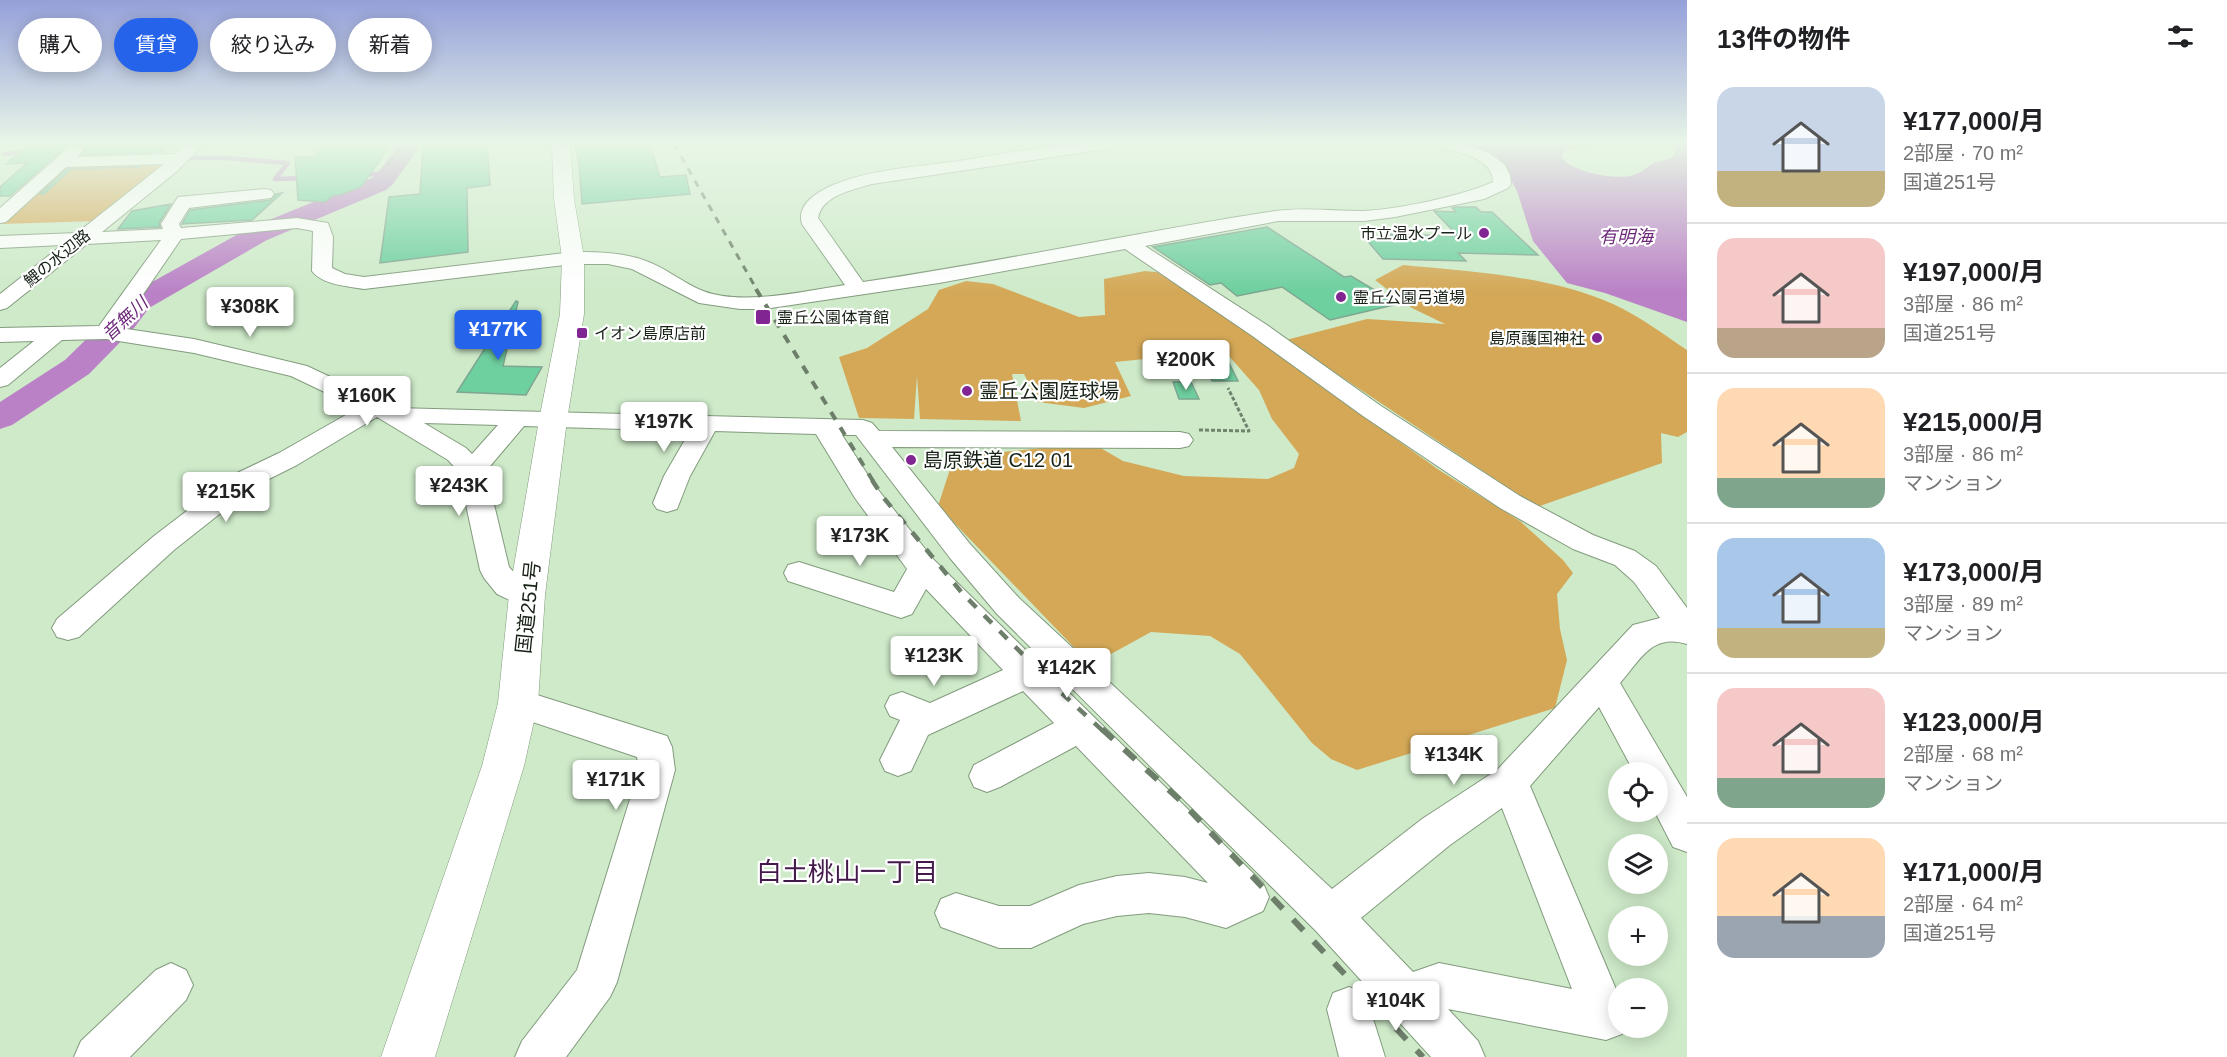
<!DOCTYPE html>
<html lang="ja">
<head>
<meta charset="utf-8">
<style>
	body { margin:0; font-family:Helvetica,"Noto Sans JP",sans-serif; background:#f6f6f6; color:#202124; height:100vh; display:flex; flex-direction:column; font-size:22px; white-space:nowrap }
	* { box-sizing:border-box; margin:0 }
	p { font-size:20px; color:#757577 }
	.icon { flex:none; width:33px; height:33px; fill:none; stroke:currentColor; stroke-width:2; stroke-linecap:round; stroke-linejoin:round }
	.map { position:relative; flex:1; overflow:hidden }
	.side { display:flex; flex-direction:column; background:#fff; width:540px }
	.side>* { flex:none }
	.hud { position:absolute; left:18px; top:18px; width:570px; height:54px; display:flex; gap:12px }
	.fabs { position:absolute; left:1608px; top:762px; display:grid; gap:12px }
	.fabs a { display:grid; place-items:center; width:60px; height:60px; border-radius:50%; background:#fff; box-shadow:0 3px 15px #0003; font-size:30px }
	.price { position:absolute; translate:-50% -51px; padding:0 14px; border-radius:6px; background:#fff; color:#222; font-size:20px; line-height:39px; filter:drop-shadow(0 2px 3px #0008) }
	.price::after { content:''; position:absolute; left:50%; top:36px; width:18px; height:14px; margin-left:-9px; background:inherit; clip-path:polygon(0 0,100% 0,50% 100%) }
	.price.selected { background:#2563eb; color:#fff }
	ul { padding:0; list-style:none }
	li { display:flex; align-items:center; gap:18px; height:150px; padding:0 30px }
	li+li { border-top:2px solid #e0e0e0 }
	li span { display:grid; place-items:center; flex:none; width:168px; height:120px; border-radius:18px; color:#555 }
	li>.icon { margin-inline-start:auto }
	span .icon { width:72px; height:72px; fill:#fffc; stroke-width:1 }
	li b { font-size:26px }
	h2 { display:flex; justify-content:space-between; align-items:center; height:72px; padding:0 30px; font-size:26px }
	.pill { padding:0 21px; border-radius:27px; background:#fff; box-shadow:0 3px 15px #0003; font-size:21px; line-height:54px }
	.pill.selected { background:#2563eb; color:#fff }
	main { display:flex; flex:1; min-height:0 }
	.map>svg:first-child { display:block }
	.green { fill:#d4a857 }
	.water { fill:#ba81c6 }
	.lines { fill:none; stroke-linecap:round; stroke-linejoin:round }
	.stream { stroke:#ba81c6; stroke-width:4.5 }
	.river { fill:#ba81c6; fill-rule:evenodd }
	.building { fill:#6ecf9f; stroke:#7ea590; stroke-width:1.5 }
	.minor-casing { stroke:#829b7d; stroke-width:2 }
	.highway-casing { stroke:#829b7d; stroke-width:1 }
	.path-far1 { stroke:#70836d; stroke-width:2; stroke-dasharray:3 2; stroke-linecap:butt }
	.path { stroke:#70836d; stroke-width:3; stroke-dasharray:4 2; stroke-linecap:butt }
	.minor { fill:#fff; fill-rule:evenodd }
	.highway { fill:#fff; fill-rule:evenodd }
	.rail-far3 { stroke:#6d7f6a; stroke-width:3; stroke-dasharray:7 7; stroke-linecap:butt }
	.rail-far2 { stroke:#6d7f6a; stroke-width:4; stroke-dasharray:9 9; stroke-linecap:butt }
	.rail-far1 { stroke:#6d7f6a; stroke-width:4.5; stroke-dasharray:11 11; stroke-linecap:butt }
	.rail { stroke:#6d7f6a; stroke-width:6; stroke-dasharray:15 15; stroke-linecap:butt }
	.poi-dot { fill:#802591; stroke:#fff; stroke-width:2 }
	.labels { text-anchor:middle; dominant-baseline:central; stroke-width:4.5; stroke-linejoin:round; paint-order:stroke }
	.far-poi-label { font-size:16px; fill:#182217; stroke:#fff; text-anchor:start }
	.far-street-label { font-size:16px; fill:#182217; stroke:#fff }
	.far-water-label { font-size:18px; font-style:italic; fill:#6d287a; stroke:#fff }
	.poi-label { font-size:20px; fill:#182217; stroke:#fff; text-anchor:start }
	.street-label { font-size:20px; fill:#182217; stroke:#fff }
	.near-neighbourhood-label { font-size:26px; fill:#44194c; stroke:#fff }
</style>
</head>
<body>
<main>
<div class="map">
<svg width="1687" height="1057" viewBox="0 0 1687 1057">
	<rect width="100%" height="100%" fill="#ceeac9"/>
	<path class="green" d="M171,161L96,221L1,224L59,167Z
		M1403,265C1473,272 1547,275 1613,304C1639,316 1663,334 1687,350V432L1678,437L1661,433L1662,463L1537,507L1286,340L1367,319L1445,324L1412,308L1375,280Z
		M1145,271L1165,273L1439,470L1520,521L1563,560L1573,573L1557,594L1560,629L1567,660L1555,708L1357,770L1331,759L1312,743L1240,654L1210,636L1151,632L1091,665L938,506L954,457L1092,443L1123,461L1184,476L1268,479L1294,468L1299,454L1272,419L1259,390L1228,355L1214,352L1115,362L1131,396L1084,408L1038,402L1024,374H1012L1021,421L920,419L917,376L914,419L859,418L839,357L867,348L928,309L939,290L966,281L993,284L1079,317L1105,315L1104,279Z"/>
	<path class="water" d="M1458,144H1591L1588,146L1565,150L1561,157C1571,172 1620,182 1636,174C1642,172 1647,167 1652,164C1659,161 1667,160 1674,156L1676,144H1687V322L1605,293L1567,283L1533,241L1517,191L1501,162Z"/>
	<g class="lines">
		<path class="stream" d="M82,147L111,144
			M5,154L26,152
			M185,158H226L288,163L275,179L305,178
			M361,175L389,173"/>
		<path class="river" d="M400,144H422L392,185L386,190L267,240L149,308L134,328L89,374L12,425L0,429V402L65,360L112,314L127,296L249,228L368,180L376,175Z"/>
	</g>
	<path class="building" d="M30,144H76L68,145L10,196H0V187L27,163L6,164Z
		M326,144H388L382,158L361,187L340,195H334L325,202L298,200L295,157H314Z
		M423,144H487L490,185L467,188L468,252L380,263L389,197L420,194Z
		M575,144H650L660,177L686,175L690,194L582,204L579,164Z
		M171,145L161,152L82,155L85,150L83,146Z
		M141,167L71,169L44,194H40L67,169Z
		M282,193L252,220L182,224L190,210L271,200L276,194Z
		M171,204L159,223L160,227L118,229L132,211Z
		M1456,207H1476L1481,212H1492L1538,255L1458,253L1466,261L1383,259L1365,238H1393L1389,234L1458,236L1434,211L1456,212L1452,208Z
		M1267,227L1344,277L1351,276L1398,304L1330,320L1282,287L1237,296L1221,283L1210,285L1153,247Z
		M516,301L518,302L503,366L542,367L526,395L457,392L489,342L472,344L480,318L506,316Z
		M1195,345H1220L1238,381H1212Z
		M1173,382H1191L1199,399H1179Z"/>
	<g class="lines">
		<g class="minor-casing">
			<path id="minor" d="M187,144H204L176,172L102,232L163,229L161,224L178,197L265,189L271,190L274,194L271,198L189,208L179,224L181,228L297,218L328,223L333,237L332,268L345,274L364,277L573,252C597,252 623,252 646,261C666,268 683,283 703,291C742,306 804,291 845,285L802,224C796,205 817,192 833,185C872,169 917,167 959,161C1010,153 1062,141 1114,144L1106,149L872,184C853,190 822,195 818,218L863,282C1001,262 1137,232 1275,211C1303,207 1333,211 1361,211C1396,210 1462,196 1493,182C1493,158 1460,153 1441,147L1439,144H1463L1489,153L1504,164L1510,175L1511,184L1508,188L1484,199L1395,217L1364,221H1278L1145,246L1267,325L1381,406L1520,496L1593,535L1635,551L1656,566L1687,608V644C1652,633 1641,659 1620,683L1687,797V852L1673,847L1655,812H1658V772H1634L1599,707L1530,786L1618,994V1028H1624L1622,1034L1606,1040L1448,1009L1478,1041L1485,1057H1431L1316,931L997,614L950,558L856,435H842L875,486L934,560L1263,883L1269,897L1263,911L1226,928L1185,917L1149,913L1117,916L1083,924L1031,948H999L941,927L935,913L941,899L956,893L999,906H1030L1079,885L1117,876L1149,873L1185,877L1208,883L1076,746L1000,787L987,792L974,787L969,776L974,765L1054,723L1023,691L928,735L911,771L898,776L885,771L880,760L900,720L890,716L885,706L890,696L902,692L930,703L1003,670L926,589L912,614L901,618L788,581L784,573L788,565L799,562L894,592L907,569L855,498L816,434L715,431L690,476L677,509L667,512L657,509L653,503L664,476L690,431L524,426L486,471L509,567L519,578L538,587L542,595L538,603L527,606L516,603L497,594L484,578L480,570L459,472L448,460L377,417L297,465L255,486L174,550L79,637L68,640L57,637L52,628L57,619L154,536L235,474L279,453L358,408L291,376L194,353L106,339L62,340L8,385L0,387V368L34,341L0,342V328L99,326L161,240L87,244L7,308L0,310V294L62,245L0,248V236L77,233L164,164L66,167L6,222L0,223V208L69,147H81L83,150L77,157L175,154ZM297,228L313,231L312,271C322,285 348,286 364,289L573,264H608L632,269L699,303L740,309H764L939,283L1125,249L1251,335L1363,416L1500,508L1573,549L1615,565L1634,582L1660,618L1633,625L1497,770L1422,819L1332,889L1019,598L970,544L892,447L1180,448L1189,446L1193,440L1189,434L1180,432L879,431L872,423L863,420L396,408L307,366L194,339L120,328L181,239ZM424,423L498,425L472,454L466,448ZM1502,808L1572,989L1439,963L1413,972L1361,918L1450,845Z
				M518,689L667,736L672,747L675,770L617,982L610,997L566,1057H515L522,1041L577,970L639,770L637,757L506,713L501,703L506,693Z
				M171,963L186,970L193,985L186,1000L130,1057H74L81,1041L156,970Z
				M1349,987L1365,993L1385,1057H1339L1327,1009L1333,993Z"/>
		</g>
		<g class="highway-casing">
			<path id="highway" d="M552,144H570L574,199L584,258V314L567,420L545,595L538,703L524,766L435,1057H381L482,766L498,703L509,595L539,420L560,314L562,258L554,199Z"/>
		</g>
		<path class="path-far1" d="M388,165L404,144"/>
		<path class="path" d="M1199,430L1249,431L1228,388"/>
		<use href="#minor" class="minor"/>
		<use href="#highway" class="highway"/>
		<path class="rail-far3" d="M674,144L757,290"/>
		<path class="rail-far2" d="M756,289L873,481"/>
		<path class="rail-far1" d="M872,480L883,497L963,594L1055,687L1103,731"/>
		<path class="rail" d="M1102,729L1181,801L1423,1057"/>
	</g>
	<linearGradient id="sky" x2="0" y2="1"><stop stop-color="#95a0da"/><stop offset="0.49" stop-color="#e9f6e7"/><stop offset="1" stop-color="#e9f6e7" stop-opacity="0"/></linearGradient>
	<rect width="1687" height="292" fill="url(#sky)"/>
	<g class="poi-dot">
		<circle cx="1484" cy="233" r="6"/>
		<circle cx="1341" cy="297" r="6"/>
		<rect x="755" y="309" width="16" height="16" rx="3"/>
		<rect x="576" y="327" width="12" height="12" rx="3"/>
		<circle cx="1597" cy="338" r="6"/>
		<circle cx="967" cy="391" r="6"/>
		<circle cx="911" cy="460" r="6"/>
	</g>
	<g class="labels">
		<g class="far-poi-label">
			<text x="1472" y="233" text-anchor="end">市立温水プール</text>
			<text x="1353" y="297">霊丘公園弓道場</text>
			<text x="777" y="317">霊丘公園体育館</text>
			<text x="594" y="333">イオン島原店前</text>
			<text x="1585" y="338" text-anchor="end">島原護国神社</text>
		</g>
		<g class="far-street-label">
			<text transform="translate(57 258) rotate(-39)">鯉の水辺路</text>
		</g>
		<g class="far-water-label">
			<text x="1626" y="237">有明海</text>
			<text transform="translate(125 319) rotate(-43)">音無川</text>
		</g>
		<g class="poi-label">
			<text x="979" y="391">霊丘公園庭球場</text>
			<text x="923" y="460">島原鉄道 C12 01</text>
		</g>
		<g class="street-label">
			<text transform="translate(528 607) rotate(-84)">国道251号</text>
		</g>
		<g class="near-neighbourhood-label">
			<text x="847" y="872">白土桃山一丁目</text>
		</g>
	</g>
</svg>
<div class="fabs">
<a><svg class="icon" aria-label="locate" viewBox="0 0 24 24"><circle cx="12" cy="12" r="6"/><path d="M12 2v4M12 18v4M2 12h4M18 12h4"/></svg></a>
<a><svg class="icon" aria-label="layers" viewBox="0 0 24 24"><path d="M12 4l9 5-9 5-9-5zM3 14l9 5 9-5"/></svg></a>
<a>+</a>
<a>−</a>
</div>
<b class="price" style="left:250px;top:338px">¥308K</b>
<b class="price selected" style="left:498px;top:361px">¥177K</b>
<b class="price" style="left:1186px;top:391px">¥200K</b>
<b class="price" style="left:367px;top:427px">¥160K</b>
<b class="price" style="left:664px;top:453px">¥197K</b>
<b class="price" style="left:459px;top:517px">¥243K</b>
<b class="price" style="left:226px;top:523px">¥215K</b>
<b class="price" style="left:860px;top:567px">¥173K</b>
<b class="price" style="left:934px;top:687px">¥123K</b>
<b class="price" style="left:1067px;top:699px">¥142K</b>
<b class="price" style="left:1454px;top:786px">¥134K</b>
<b class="price" style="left:616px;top:811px">¥171K</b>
<b class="price" style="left:1396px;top:1032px">¥104K</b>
<div class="hud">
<a class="pill">購入</a>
<a class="pill selected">賃貸</a>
<a class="pill">絞り込み</a>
<a class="pill">新着</a>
</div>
</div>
<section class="side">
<h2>13件の物件<svg class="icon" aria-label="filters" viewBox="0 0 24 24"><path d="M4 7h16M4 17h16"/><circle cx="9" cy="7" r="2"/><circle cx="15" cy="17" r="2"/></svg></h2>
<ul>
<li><span style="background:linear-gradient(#c9d6e8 70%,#c2b280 0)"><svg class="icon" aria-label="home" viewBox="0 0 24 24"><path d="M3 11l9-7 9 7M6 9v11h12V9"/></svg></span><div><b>¥177,000/月</b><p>2部屋 · 70 m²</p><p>国道251号</p></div></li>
<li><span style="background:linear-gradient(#f6c9c9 75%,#b9a48a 0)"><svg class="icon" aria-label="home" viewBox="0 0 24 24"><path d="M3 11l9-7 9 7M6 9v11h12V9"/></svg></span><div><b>¥197,000/月</b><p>3部屋 · 86 m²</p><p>国道251号</p></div></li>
<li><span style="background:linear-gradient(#ffd9b3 75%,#7fa58c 0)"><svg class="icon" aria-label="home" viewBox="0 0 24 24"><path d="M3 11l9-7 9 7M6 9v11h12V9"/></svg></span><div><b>¥215,000/月</b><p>3部屋 · 86 m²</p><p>マンション</p></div></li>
<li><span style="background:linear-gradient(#a9c7e8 75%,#c2b280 0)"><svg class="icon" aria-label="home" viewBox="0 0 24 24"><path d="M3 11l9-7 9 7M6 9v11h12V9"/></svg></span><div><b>¥173,000/月</b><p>3部屋 · 89 m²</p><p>マンション</p></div></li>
<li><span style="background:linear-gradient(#f6c9c9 75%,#7fa58c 0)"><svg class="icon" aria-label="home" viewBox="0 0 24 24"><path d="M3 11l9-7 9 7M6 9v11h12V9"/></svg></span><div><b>¥123,000/月</b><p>2部屋 · 68 m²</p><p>マンション</p></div></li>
<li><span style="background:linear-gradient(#ffd9b3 65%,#9aa5b1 0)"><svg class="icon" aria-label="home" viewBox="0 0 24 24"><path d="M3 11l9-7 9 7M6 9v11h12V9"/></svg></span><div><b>¥171,000/月</b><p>2部屋 · 64 m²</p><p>国道251号</p></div></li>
</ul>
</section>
</main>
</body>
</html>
